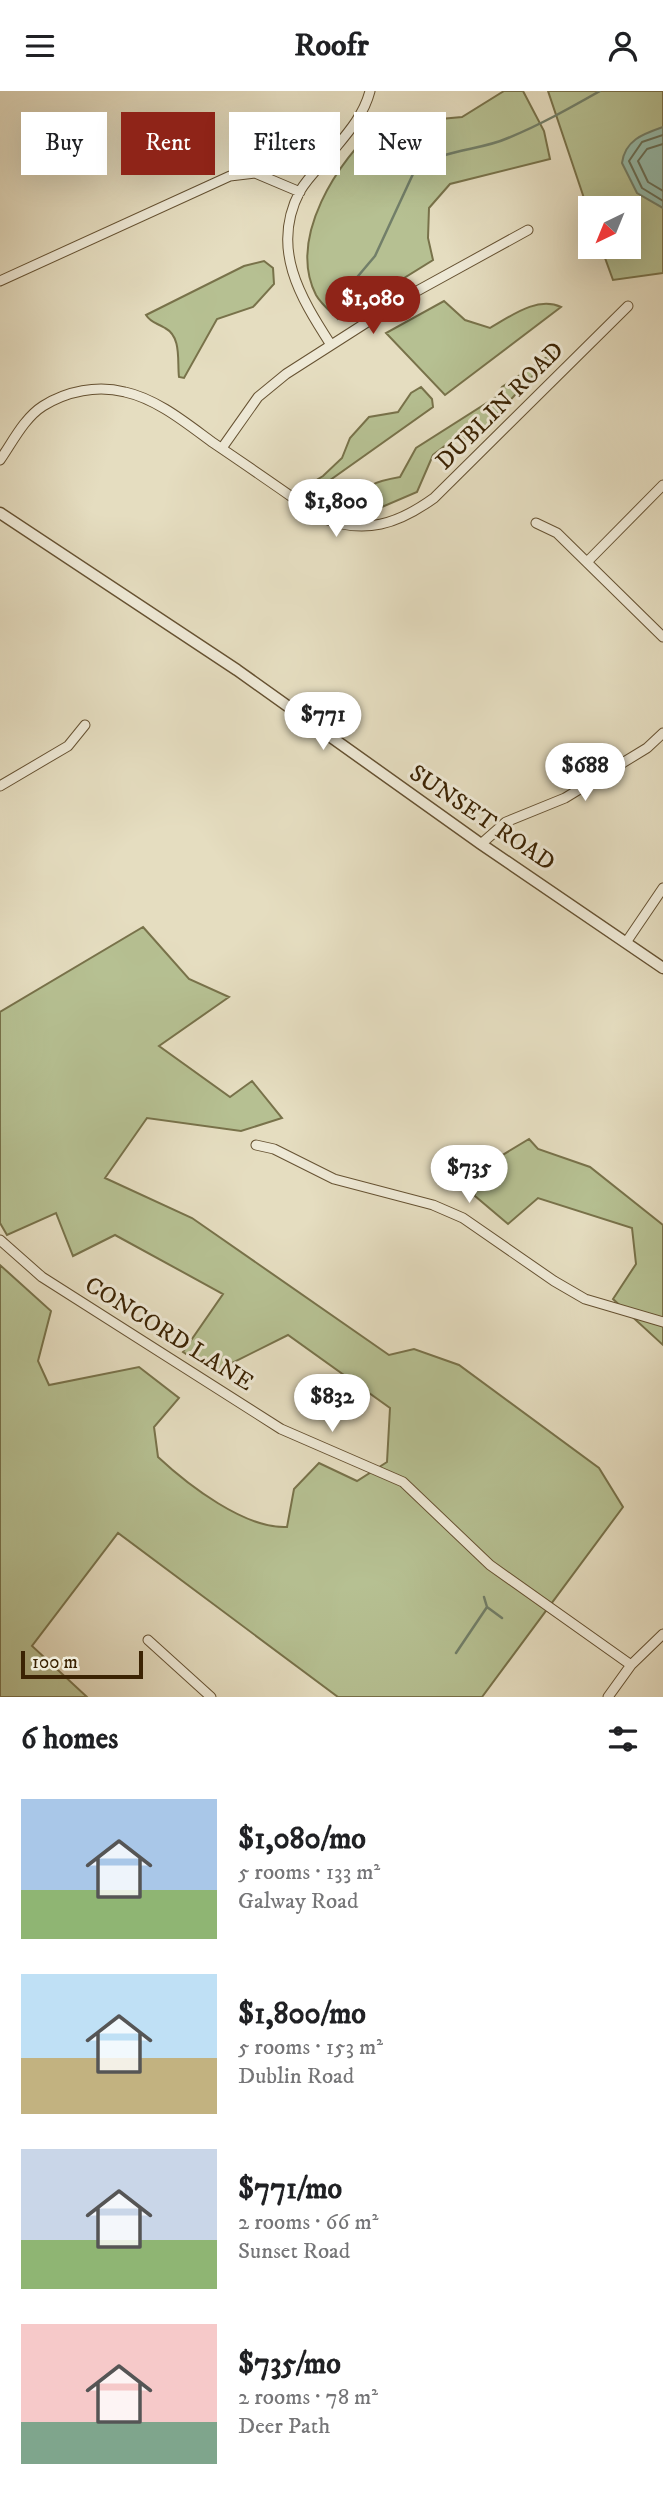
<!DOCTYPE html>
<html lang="en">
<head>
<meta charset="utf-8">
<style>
	body { margin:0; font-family:"IM FELL DW Pica",serif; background:#f2f2f2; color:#202124; height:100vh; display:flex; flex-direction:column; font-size:26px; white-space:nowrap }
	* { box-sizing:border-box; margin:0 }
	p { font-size:23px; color:#757577 }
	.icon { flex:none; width:38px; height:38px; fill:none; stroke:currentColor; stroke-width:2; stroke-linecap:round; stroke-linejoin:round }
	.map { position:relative; height:1606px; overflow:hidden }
	.sheet { display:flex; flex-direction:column; background:#fff; flex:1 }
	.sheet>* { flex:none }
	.top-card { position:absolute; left:21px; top:21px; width:621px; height:63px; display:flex; gap:14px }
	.needle { width:46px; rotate:223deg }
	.controls { position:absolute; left:578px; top:105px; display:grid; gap:14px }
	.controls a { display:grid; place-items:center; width:63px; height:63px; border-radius:0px; background:#fff; box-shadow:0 7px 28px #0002; font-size:35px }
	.scale { position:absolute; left:21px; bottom:18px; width:122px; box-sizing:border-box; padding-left:7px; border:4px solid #3b2303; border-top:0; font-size:19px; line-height:24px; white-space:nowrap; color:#3b2303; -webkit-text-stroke:5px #eee9d6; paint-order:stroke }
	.price { position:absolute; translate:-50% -60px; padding:0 16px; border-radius:24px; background:#fff; color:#222; font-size:23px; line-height:46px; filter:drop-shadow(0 2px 4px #0008) }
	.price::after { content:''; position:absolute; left:50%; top:42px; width:21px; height:16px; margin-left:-10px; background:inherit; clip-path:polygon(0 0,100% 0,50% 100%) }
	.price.active { background:#8f2418; color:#fff }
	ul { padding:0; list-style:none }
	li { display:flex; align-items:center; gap:21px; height:175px; padding:0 21px }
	li span { display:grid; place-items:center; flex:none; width:196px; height:140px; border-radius:0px; color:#555 }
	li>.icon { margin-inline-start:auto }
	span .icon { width:84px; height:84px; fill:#fffc; stroke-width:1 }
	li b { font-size:30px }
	h2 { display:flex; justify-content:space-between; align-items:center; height:84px; padding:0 21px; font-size:30px }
	.pill { padding:0 24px; border-radius:0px; background:#fff; box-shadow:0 7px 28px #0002; font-size:24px; line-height:63px }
	.pill.active { background:#8f2418; color:#fff }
	header { display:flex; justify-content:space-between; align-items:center; height:91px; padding:0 21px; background:#fff; font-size:32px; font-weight:700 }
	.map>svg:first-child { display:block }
	.green { fill:#b6c092; stroke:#78724a; stroke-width:2 }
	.water { fill:#96bdad; stroke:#727f69; stroke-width:2 }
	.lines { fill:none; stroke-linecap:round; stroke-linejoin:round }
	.shore { stroke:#687058; stroke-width:2 }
	.stream { stroke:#727f69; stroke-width:2.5 }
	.minor-casing { stroke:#665232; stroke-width:11 }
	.tertiary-casing { stroke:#665232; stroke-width:13 }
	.minor { stroke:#eee9d6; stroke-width:9 }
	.tertiary { stroke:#eee9d6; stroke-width:10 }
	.labels { text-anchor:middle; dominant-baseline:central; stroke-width:6; stroke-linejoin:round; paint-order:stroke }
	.street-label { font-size:24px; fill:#3b2303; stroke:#eee9d6 }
</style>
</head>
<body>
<header><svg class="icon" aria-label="menu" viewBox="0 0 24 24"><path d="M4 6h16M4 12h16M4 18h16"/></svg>Roofr<svg class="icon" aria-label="person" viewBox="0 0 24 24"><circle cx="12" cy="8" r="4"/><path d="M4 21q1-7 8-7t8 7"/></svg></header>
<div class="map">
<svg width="663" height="1606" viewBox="0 0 663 1606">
	<rect width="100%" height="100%" fill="#e5ddc0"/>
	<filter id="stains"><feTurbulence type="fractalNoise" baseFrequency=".00286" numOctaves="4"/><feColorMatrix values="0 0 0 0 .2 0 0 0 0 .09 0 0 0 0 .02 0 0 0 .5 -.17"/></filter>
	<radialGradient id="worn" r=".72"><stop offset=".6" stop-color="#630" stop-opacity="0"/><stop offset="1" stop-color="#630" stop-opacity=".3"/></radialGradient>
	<path class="green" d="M504,0H523L544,40L550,68L450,93L429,117L428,147L433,169L338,228C331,221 321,213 316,204C287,147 338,69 380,33L406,40L440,28L462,26Z
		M548,0H663V182L613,189L601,156H628V117H590V125Z
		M264,170L273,177L274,193L253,216L217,228L184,287L179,286C177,270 182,246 165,237C157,232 151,232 146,224L244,175Z
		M444,210L465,229L490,237C511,225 537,205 561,216L445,304L386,242Z
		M556,260L487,334L471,346L450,351L433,364L417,401L375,419L356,418C362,393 377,390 400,386L416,357L496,306L502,296Z
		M421,296L432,308L433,316L309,404L302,398L323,385L342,367L350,347L369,326L398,321L411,302Z
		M143,836L189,888L229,906L159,955L230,1006L252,990L282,1027L241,1040L147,1027L105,1087L192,1127L389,1264L414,1258L459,1274L599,1377L623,1416L482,1606H338L118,1442L32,1555L87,1606H0V1174L51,1220L38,1270L49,1294L139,1276L179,1307L154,1336L158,1366C188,1394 245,1438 287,1436L294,1398L319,1372L357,1390L387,1371L390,1317L288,1244L214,1281L183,1261L223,1203L115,1144L73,1165L56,1122L7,1144L0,1132V921Z
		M529,1048L538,1058L590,1076L663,1134V1254L613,1208L636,1173L632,1137L538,1107L508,1133L475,1105L476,1080Z"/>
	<path class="water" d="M663,36V117L637,102L622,72C625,49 643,43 663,36Z"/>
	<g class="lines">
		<path class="shore" d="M663,44L642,51L629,70L642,97L663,110
			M663,53L647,58L638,70L648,91L663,100"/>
		<path class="stream" d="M337,210L375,165L413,83C443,55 474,62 508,47C540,34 570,17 600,0
			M484,1506L487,1516L502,1527
			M456,1562L487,1516"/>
		<g class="minor-casing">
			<path id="minor" d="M0,190L230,85L255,82L300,101
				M331,254C300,206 270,157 300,100C307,88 318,77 327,67C344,46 363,27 370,0
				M222,357L258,306L286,283L408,205L528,139
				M0,369C12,352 24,327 43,315C67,300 97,294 125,301C157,308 186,332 212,351C249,376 285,401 322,427C365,444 398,433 434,407L628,215
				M536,432L557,442L663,546
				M587,471L663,394
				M0,695L68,655L85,634
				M481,753L506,731L565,707L647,657L663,642
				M627,850L663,797
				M256,1054L274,1058L334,1088L433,1114L463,1127L554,1190L585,1208L663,1231
				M0,1149L42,1186L281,1338L403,1391L490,1474L631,1574
				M148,1549L211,1606
				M608,1606L631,1574L663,1543"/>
		</g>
		<g class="tertiary-casing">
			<path id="tertiary" d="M0,422L237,579L481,753L663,877"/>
		</g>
		<use href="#minor" class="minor"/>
		<use href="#tertiary" class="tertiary"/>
	</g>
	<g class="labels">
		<g class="street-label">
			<text transform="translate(500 315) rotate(-45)">DUBLIN ROAD</text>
			<text transform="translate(482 727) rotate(34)">SUNSET ROAD</text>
			<text transform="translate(169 1243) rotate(32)">CONCORD LANE</text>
		</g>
	</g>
	<rect width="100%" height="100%" filter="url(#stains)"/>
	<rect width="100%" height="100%" fill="url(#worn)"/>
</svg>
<div class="controls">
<a><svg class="needle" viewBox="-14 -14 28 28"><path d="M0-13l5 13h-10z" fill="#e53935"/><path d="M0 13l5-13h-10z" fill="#757577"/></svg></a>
</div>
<div class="scale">100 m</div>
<b class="price active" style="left:373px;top:245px">$1,080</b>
<b class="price" style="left:336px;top:448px">$1,800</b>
<b class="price" style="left:323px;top:661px">$771</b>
<b class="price" style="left:585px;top:712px">$688</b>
<b class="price" style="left:469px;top:1114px">$735</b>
<b class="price" style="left:332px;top:1343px">$832</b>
<div class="top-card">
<a class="pill">Buy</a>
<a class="pill active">Rent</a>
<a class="pill">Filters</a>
<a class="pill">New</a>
</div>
</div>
<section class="sheet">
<h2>6 homes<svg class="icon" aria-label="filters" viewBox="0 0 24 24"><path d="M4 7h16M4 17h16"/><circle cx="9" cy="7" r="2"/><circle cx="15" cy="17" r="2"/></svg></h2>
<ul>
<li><span style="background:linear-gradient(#a9c7e8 65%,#8fb573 0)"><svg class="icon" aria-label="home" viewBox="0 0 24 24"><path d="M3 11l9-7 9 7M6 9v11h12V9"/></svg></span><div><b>$1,080/mo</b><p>5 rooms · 133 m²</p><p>Galway Road</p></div></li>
<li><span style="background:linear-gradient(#bfe0f5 60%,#c2b280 0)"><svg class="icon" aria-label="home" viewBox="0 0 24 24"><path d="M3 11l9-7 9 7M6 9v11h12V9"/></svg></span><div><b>$1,800/mo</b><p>5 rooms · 153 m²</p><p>Dublin Road</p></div></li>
<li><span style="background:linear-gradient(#c9d6e8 65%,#8fb573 0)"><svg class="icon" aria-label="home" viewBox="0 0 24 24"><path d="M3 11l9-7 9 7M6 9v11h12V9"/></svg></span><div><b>$771/mo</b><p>2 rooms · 66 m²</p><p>Sunset Road</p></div></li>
<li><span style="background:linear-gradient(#f6c9c9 70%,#7fa58c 0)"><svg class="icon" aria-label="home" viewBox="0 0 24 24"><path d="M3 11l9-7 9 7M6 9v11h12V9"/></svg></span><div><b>$735/mo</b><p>2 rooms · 78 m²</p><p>Deer Path</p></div></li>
</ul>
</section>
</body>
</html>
